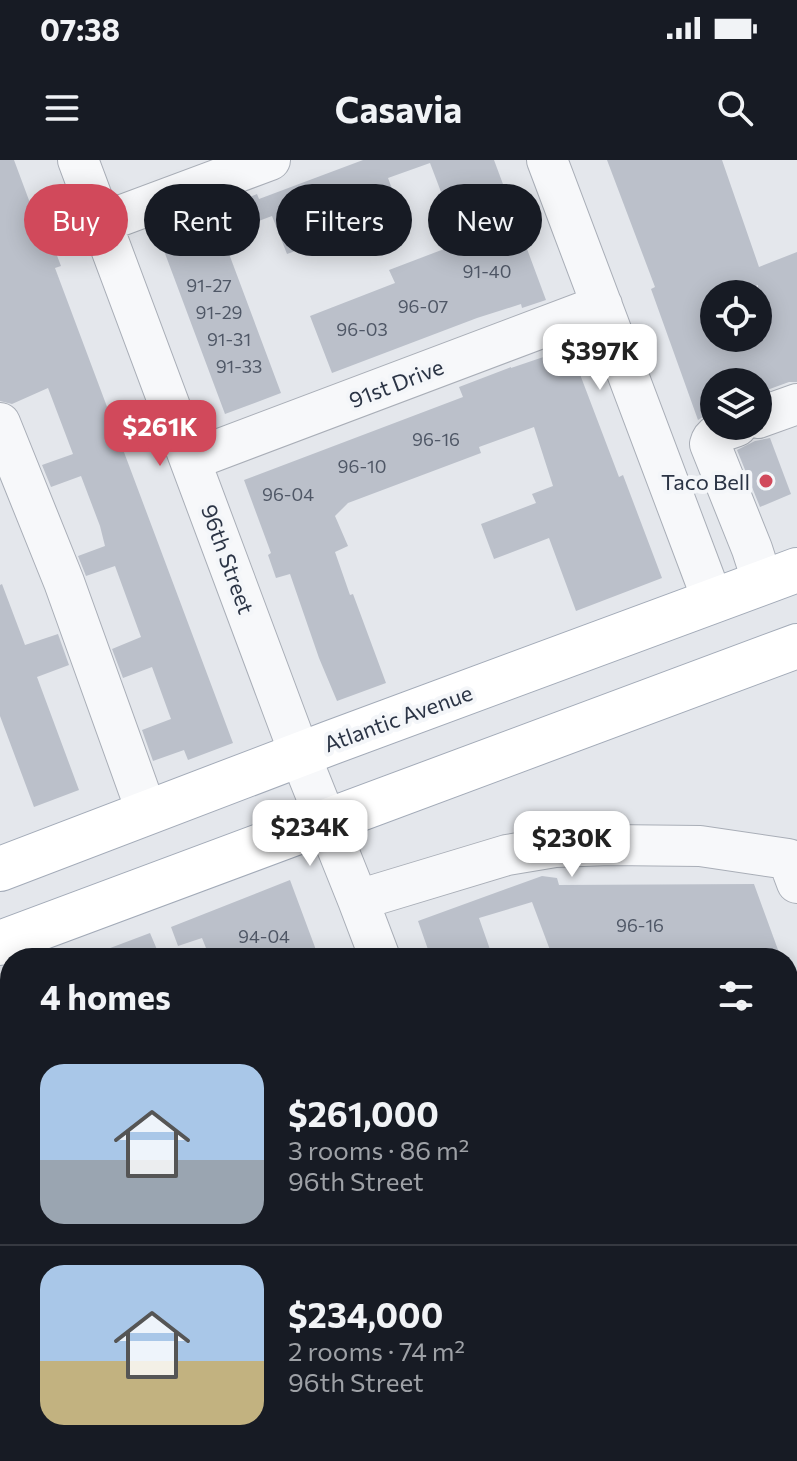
<!DOCTYPE html>
<html lang="en">
<head>
<meta charset="utf-8">
<style>
	body { margin:0; font-family:Commissioner,sans-serif; background:#242831; color:#f1f3f6; height:100vh; display:flex; flex-direction:column; font-size:30px; white-space:nowrap }
	* { box-sizing:border-box; margin:0 }
	p { font-size:26px; color:#9ea1a6 }
	.icon { flex:none; width:44px; height:44px; fill:none; stroke:currentColor; stroke-width:2; stroke-linecap:round; stroke-linejoin:round }
	.map { position:relative; flex:1; overflow:hidden }
	.details { position:absolute; left:0px; top:788px; width:798px; height:514px; display:flex; flex-direction:column; background:#171b24; border-radius:32px 32px 0 0; box-shadow:0 4px 20px #0003 }
	.details>* { flex:none }
	.guide { position:absolute; left:24px; top:24px; width:750px; height:72px; display:flex; gap:16px }
	.buttons { position:absolute; left:700px; top:120px; display:grid; gap:16px }
	.buttons a { display:grid; place-items:center; width:72px; height:72px; border-radius:50%; background:#171b24; box-shadow:0 4px 20px #0003; font-size:40px }
	.price { position:absolute; translate:-50% -68px; padding:0 18px; border-radius:16px; background:#fff; color:#222; font-size:26px; line-height:52px; filter:drop-shadow(0 2px 4px #0008) }
	.price::after { content:''; position:absolute; left:50%; top:48px; width:24px; height:18px; margin-left:-12px; background:inherit; clip-path:polygon(0 0,100% 0,50% 100%) }
	.price.on { background:#d1495b; color:#fff }
	ul { padding:0; list-style:none }
	li { display:flex; align-items:center; gap:24px; height:200px; padding:0 40px }
	li+li { border-top:2px solid #363941 }
	li span { display:grid; place-items:center; flex:none; width:224px; height:160px; border-radius:24px; color:#555 }
	li>.icon { margin-inline-start:auto }
	span .icon { width:96px; height:96px; fill:#fffc; stroke-width:1 }
	li b { font-size:34px }
	h2 { display:flex; justify-content:space-between; align-items:center; height:96px; padding:0 40px; font-size:34px }
	.chip { padding:0 28px; border-radius:36px; background:#171b24; box-shadow:0 4px 20px #0003; font-size:28px; line-height:72px }
	.chip.on { background:#d1495b; color:#fff }
	.status { display:flex; justify-content:space-between; align-items:center; height:56px; padding:0 40px; background:#171b24; direction:ltr }
	.status svg { height:22px; fill:currentColor }
	header { display:flex; justify-content:space-between; align-items:center; height:104px; padding:0 40px; background:#171b24; font-size:36px; font-weight:700 }
	.map>svg:first-child { display:block }
	.building { fill:#bbc0ca; fill-rule:evenodd }
	.lines { fill:none; stroke-linecap:round; stroke-linejoin:round }
	.minor-casing { stroke:#a9aeb7; stroke-width:42 }
	.major-casing { stroke:#a3abb8; stroke-width:46 }
	.minor { stroke:#f7f8fa; stroke-width:40 }
	.major { stroke:#fff; stroke-width:44 }
	.poi-dot { fill:#d1495b; stroke:#f4f6f9; stroke-width:3 }
	.labels { text-anchor:middle; dominant-baseline:central; stroke-width:8; stroke-linejoin:round; paint-order:stroke }
	.number-label { font-size:18px; fill:#4f5766 }
	.street-label { font-size:22px; fill:#2b3445; stroke:#f4f6f9 }
	.poi-label { font-size:22px; fill:#2b3445; stroke:#f4f6f9; text-anchor:end }
</style>
</head>
<body>
<div class="status"><b>07:38</b><svg viewBox="0 0 49 12"><path d="M0 12V9h3v3zM5 12V6h3v6zM10 12V3h3v9zM15 12V0h3v12zM26 1h20v11H26zM47 4h2v5h-2z"/></svg></div>
<header><svg class="icon" aria-label="menu" viewBox="0 0 24 24"><path d="M4 6h16M4 12h16M4 18h16"/></svg>Casavia<svg class="icon" aria-label="search" viewBox="0 0 24 24"><circle cx="10" cy="10" r="6"/><path d="M15 15l6 6"/></svg></header>
<div class="map">
<svg width="797" height="1301" viewBox="0 0 797 1301">
	<rect width="100%" height="100%" fill="#e4e7ec"/>
	<path class="building" d="M0,0H14L39,67L45,64L61,106L55,108L233,583L188,600L184,590L153,601L142,570L171,559L152,507L123,518L112,489L141,477L115,406L86,416L78,396L105,386L100,366L81,316L51,327L42,305L73,294L48,228L12,244L0,241Z
		M363,0H494L546,140L522,148L521,144L477,158L332,213L310,156L395,123L389,110L452,86L446,70L454,67L438,24L430,3L388,18L401,53L287,94L272,56L222,75L281,233L225,254L157,72L257,34L259,39Z
		M607,0H722L759,107L797,92V222H789L767,230L764,222H714V250L698,260L651,129L655,127ZM758,125V178H714V134H733Z
		M570,188L619,317L623,315L662,418L576,451L549,378L494,399L481,364L536,343L532,334L553,326L534,267L479,287L481,293L348,343L335,356L348,386L335,392L350,435L353,434L386,523L337,541L319,498L290,414L276,418L268,395L271,393L244,320L463,237L459,227L511,207V208Z
		M770,278L791,334L760,347L737,290L755,281Z
		M2,424L25,485L58,474L69,505L37,517L79,630L34,647L0,556V425Z
		M542,716L557,718L559,725L754,724L781,798H553L532,742L479,758L493,798H431L418,761Z
		M290,720L319,798H210L202,778L178,786L171,767Z
		M150,773L158,792L143,798H89V796Z"/>
	<g class="lines">
		<g class="minor-casing">
			<path id="minor" d="M78,0L300,595L358,740L380,798
				M547,0L713,441
				M101,63L270,0
				M758,258L797,244
				M0,263L64,422L147,653
				M737,266C727,270 713,272 710,284L752,389L763,423
				M191,300L602,145
				M358,740L507,695L555,687L610,685L700,686L788,699L797,723
				M788,1112L797,1109
				M0,1166L10,1179
				M109,1292L117,1301
				M230,1292L233,1301
				M278,1301L302,1292"/>
		</g>
		<g class="major-casing">
			<path id="major" d="M0,709L330,583L797,410
				M0,783L797,486
				M0,1223L10,1235
				M0,1289L10,1301
				M58,1292L66,1301"/>
		</g>
		<use href="#minor" class="minor"/>
		<use href="#major" class="major"/>
	</g>
	<circle class="poi-dot" cx="766" cy="321" r="8"/>
	<g class="labels">
		<g class="number-label">
			<text x="487" y="111">91-40</text>
			<text x="209" y="125">91-27</text>
			<text x="423" y="146">96-07</text>
			<text x="219" y="152">91-29</text>
			<text x="362" y="169">96-03</text>
			<text x="229" y="179">91-31</text>
			<text x="239" y="206">91-33</text>
			<text x="436" y="279">96-16</text>
			<text x="362" y="306">96-10</text>
			<text x="288" y="334">96-04</text>
			<text x="640" y="765">96-16</text>
			<text x="264" y="776">94-04</text>
		</g>
		<g class="street-label">
			<text transform="translate(396 223) rotate(-21)">91st Drive</text>
			<text transform="translate(228 399) rotate(70)">96th Street</text>
			<text transform="translate(398 558) rotate(-20)">Atlantic Avenue</text>
		</g>
		<g class="poi-label">
			<text x="750" y="321">Taco Bell</text>
		</g>
	</g>
</svg>
<div class="buttons">
<a><svg class="icon" aria-label="locate" viewBox="0 0 24 24"><circle cx="12" cy="12" r="6"/><path d="M12 2v4M12 18v4M2 12h4M18 12h4"/></svg></a>
<a><svg class="icon" aria-label="layers" viewBox="0 0 24 24"><path d="M12 4l9 5-9 5-9-5zM3 14l9 5 9-5"/></svg></a>
</div>
<b class="price" style="left:600px;top:232px">$397K</b>
<b class="price on" style="left:160px;top:308px">$261K</b>
<b class="price" style="left:310px;top:708px">$234K</b>
<b class="price" style="left:572px;top:719px">$230K</b>
<div class="guide">
<a class="chip on">Buy</a>
<a class="chip">Rent</a>
<a class="chip">Filters</a>
<a class="chip">New</a>
</div>
<section class="details">
<h2>4 homes<svg class="icon" aria-label="filters" viewBox="0 0 24 24"><path d="M4 7h16M4 17h16"/><circle cx="9" cy="7" r="2"/><circle cx="15" cy="17" r="2"/></svg></h2>
<ul>
<li><span style="background:linear-gradient(#a9c7e8 60%,#9aa5b1 0)"><svg class="icon" aria-label="home" viewBox="0 0 24 24"><path d="M3 11l9-7 9 7M6 9v11h12V9"/></svg></span><div><b>$261,000</b><p>3 rooms · 86 m²</p><p>96th Street</p></div></li>
<li><span style="background:linear-gradient(#a9c7e8 60%,#c2b280 0)"><svg class="icon" aria-label="home" viewBox="0 0 24 24"><path d="M3 11l9-7 9 7M6 9v11h12V9"/></svg></span><div><b>$234,000</b><p>2 rooms · 74 m²</p><p>96th Street</p></div></li>
</ul>
</section>
</div>
</body>
</html>
